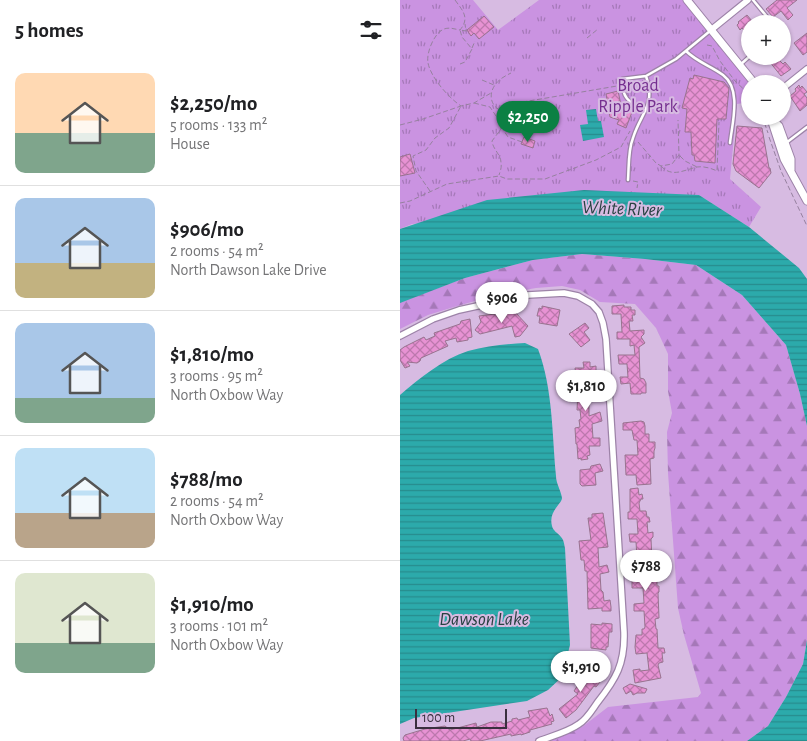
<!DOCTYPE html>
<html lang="en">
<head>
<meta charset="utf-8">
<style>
	body { margin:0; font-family:"Alegreya Sans",sans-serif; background:#f2f2f2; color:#202124; height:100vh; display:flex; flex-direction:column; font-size:19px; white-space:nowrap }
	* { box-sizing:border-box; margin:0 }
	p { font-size:16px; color:#757577 }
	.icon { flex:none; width:28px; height:28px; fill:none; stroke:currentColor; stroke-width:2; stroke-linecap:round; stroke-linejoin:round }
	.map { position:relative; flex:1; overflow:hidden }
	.side { display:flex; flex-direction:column; background:#fff; width:400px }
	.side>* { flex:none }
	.tools { position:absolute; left:341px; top:15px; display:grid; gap:10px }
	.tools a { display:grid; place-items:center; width:50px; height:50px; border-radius:50%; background:#fff; box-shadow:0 1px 4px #0004; font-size:25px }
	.scale { position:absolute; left:15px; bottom:12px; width:92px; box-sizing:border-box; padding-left:5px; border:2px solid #3a2f3f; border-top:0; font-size:14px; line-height:18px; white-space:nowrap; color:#3a2f3f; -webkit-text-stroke:4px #d7bbe2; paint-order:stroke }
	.price { position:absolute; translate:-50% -42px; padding:0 11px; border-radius:18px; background:#fff; color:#222; font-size:16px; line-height:32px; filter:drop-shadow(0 1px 2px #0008) }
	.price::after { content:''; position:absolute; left:50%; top:30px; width:15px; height:11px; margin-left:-8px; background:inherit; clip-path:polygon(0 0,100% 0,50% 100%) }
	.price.selected { background:#0b8043; color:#fff }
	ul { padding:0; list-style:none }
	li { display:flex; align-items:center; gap:15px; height:125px; padding:0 15px }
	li+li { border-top:1px solid #e0e0e0 }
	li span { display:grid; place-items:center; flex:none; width:140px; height:100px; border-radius:10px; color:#555 }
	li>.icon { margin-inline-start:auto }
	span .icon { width:60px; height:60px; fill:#fffc; stroke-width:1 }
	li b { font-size:21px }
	h2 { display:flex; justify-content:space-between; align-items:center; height:60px; padding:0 15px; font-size:21px }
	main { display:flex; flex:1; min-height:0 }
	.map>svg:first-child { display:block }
	.forest { fill:url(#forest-firs) }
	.park { fill:url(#park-tufts) }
	.water { fill:url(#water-rules) }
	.building { fill:url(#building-cross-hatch); stroke:#98738f }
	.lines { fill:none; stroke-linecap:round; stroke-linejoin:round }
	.service-casing { stroke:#9d83a8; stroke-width:5 }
	.minor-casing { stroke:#9d83a8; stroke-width:8 }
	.tertiary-casing { stroke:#9d83a8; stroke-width:9 }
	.path { stroke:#96819f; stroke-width:1; stroke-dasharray:5 2.5; stroke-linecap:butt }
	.service { stroke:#fff; stroke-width:2.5 }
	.minor { stroke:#fff; stroke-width:5.5 }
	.tertiary { stroke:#fff; stroke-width:7 }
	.labels { text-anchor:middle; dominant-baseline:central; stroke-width:4; stroke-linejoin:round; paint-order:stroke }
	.park-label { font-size:18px; fill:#762f90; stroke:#d7bbe2 }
	.water-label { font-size:19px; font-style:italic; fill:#284242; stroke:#d7bbe2 }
</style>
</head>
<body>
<main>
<section class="side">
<h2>5 homes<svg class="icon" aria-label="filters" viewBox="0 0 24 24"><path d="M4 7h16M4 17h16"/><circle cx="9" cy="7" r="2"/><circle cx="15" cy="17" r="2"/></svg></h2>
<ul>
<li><span style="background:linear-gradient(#ffd9b3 60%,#7fa58c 0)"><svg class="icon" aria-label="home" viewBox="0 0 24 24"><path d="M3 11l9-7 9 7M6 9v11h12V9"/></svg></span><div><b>$2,250/mo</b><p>5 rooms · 133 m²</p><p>House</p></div></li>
<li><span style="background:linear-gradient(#a9c7e8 65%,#c2b280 0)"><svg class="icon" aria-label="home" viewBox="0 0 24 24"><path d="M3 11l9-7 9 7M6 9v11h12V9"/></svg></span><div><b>$906/mo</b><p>2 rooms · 54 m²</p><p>North Dawson Lake Drive</p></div></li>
<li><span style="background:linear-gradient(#a9c7e8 75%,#7fa58c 0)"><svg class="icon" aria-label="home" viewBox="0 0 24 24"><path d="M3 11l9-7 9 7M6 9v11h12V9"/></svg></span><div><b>$1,810/mo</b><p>3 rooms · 95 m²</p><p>North Oxbow Way</p></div></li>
<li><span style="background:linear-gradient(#bfe0f5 65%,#b9a48a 0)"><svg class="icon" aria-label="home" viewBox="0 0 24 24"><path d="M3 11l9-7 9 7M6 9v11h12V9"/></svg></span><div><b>$788/mo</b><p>2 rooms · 54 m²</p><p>North Oxbow Way</p></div></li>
<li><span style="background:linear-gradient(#dfe7d0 70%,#7fa58c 0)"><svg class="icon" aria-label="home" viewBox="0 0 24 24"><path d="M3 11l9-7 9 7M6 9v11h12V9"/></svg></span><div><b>$1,910/mo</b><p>3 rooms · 101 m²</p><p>North Oxbow Way</p></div></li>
</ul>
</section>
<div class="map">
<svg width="407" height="741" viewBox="0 0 407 741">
	<defs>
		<pattern id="forest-firs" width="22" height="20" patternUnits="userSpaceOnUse" patternTransform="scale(1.25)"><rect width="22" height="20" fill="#ca93e1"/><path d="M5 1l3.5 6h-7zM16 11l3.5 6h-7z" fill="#a578b8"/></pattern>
		<pattern id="park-tufts" width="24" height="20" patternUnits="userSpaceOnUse" patternTransform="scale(1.25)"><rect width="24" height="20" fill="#ca93e1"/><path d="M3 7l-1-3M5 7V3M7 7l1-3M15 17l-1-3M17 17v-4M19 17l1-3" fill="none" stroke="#a578b8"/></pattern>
		<pattern id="water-rules" width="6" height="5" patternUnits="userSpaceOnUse" patternTransform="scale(1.25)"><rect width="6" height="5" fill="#2caaab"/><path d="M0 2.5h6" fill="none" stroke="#278b8d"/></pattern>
		<pattern id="building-cross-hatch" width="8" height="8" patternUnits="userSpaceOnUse" patternTransform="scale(1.25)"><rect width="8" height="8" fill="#e792d3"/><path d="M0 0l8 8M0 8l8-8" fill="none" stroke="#bc78ad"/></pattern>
	</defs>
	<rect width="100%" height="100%" fill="#d7bbe2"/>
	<path class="forest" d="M182,254L245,259L296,265L342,295L386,345L400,394L407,426V640L403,664L386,697L368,726L347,741H151L182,727L208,707L298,697L301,693L284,635L278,608L268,473L267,432L272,413L268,391V354L256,328L235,304L200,302L180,290L162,286L136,288L96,295L54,307L28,315L0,329V303L3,301L65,278L133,260Z"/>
	<path class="park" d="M0,0H73L98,30L139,0H286L354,84H350V102L337,104L330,179L361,207L349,227L299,195L12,224L0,229Z"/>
	<path class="water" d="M196,109L198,121H201L204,137L183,141L180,125L188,124L186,110Z
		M184,190L299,195L349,227L399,268L407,279V426L400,394L386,345L342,295L296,265L245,259L182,254L133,260L65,278L0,303V229L87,200Z
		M125,343L138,349C153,389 152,434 156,476C156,483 161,491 162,498C162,504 148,511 152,526C153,531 158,533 161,537C164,540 164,544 165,548L170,645L162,677L148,690L127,701L14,718L0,724V395C20,378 43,359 68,351C87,346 106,344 125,343Z
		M407,640V741H347L368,726L386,697L403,664Z"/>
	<path class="building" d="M377,0H397L387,8L393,15L388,20L381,11L373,17L366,9Z
		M347,15L352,21L350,23V37L342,28L340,30L337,25L339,23L338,22Z
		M84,16L94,27L79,39L74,33L71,36L67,30Z
		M407,33V52L403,55L394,43Z
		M365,56H375L383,64L385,62L391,69L381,76Z
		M294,75L324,82L329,88L326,119H317L315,163L295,161L294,155H292L291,132H285L287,109L282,108L290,78L293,79Z
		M399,85L400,88L402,86L407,92L404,94L407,98V105L400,111L390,96L396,91L395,89Z
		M218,91L221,105L225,109L232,112L226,128L217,124L219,120L210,117L206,94Z
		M337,126L362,128L369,168H370L371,173L359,188L336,171L333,164Z
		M124,137L135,141L133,148L121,144Z
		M10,154L15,173L0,176V157Z
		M224,305V307H231V310H235V315H232L233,321H229L230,331L244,330V334L241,337L245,343L239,347L240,378L244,379L246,383V393H241V394H231L230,383L221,384L220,377H228L227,364H219L218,355H235L234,345L230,346V339H217V332H222L221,314H212V306Z
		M142,306L160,310L157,326L139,323L140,316H137L139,308L142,309Z
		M115,312L128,326L120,336L115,337L112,326L80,334L75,330L81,322L79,316L95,314L98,316Z
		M70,319L72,337L68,338V340L57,342L56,338L45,341L48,346L21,358L20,361L17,363L7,362L10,366L5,368L0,360V350L4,347L24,337L26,340L35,336L34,333L60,324L61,321Z
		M185,323L189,328L184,332L190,340L181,347L169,334Z
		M183,362H190V367L196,366V373L189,374L190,389H199L200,397H189V416L200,412L202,421L192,424L193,438H200V446H189L190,455L187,456L188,459L181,460V458L178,459L177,444H176L175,428L180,427L179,420L181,419L180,410H177L178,390L175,368H184Z
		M241,421L244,422L245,426V434H249V442H255V448L254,451V458L250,459L251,484L237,485L236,475H226L225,455H238L237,440H234L232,430H223V423Z
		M200,464L203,471L195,473L196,485L182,486L180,484V470L190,469L191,466Z
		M238,488L239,495L242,494L243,499H241L239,503L240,511H246L247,517H249L250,522H247L248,533L253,532V537L251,539L252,560H257V586H259V592L258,593L259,618L255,619L256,629H257L258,648H264L265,653H262L263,662L259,663L258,665L261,678L235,683L233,670L240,669V671L249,670L247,653L236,654L235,647L236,635H242V629H244L245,627L244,611H234V604L244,603L243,588H232V581H242L241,565L231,566V559L237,558L236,542H230L229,534H238L237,519H228V512H230V489Z
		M203,513L208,547L198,548L199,567L207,565L209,572L200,574L201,590L203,592L204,601L210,600L211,607V611H202V608L188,609L187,571H185L184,560H181L179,541L191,540L188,518H192V514Z
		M202,623L212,624V632H209L208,647H206V650L191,648V624L202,625Z
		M188,670L200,679L198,681L200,682L196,687L194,686L176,710L166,718L159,709L178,694L174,691Z
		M230,684L247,689L245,693H237L233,695L231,691L226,694L223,688Z
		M147,708L150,716L152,714L154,721L151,722L152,724L130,730V732L121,735V734L111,736V734L80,741H71L70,739L63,741H4L3,738L5,735L25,729L45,726L50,730L76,723L77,727L91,722H102V724L112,721V719L117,718L118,720L130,717L128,711Z"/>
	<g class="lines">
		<g class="service-casing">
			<path id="service" d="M353,0L373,24
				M286,51C297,62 311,66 323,75C342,89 332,124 330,143
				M340,65L350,56
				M245,111C229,102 222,99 222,79L246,76
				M386,143L407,127
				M228,180C229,167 228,150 233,138C241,112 256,106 246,76L276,59L310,31"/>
		</g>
		<g class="minor-casing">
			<path id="minor" d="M311,30L348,0
				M382,89L407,69
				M0,336L33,319L59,310L128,295L164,293L178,296L192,304L199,312L203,323L206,339L224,632C225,664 216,679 197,703C192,710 187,719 179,724C168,732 152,736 139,741"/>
		</g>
		<g class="tertiary-casing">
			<path id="tertiary" d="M287,0L355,84
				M370,116L384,159L407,201
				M371,118L379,126L391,159V170"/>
		</g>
		<path class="path" d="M55,0C63,11 70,18 60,30C54,29 50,27 44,29C34,33 26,53 28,63C31,78 49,98 61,106L74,103L91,93
			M187,38L198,29
			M307,45L312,46L320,61L335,81L350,95
			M72,48L75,41
			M60,64L65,62L72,49L62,37L60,30L66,31L65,24
			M82,80L94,85
			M74,103L90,107L100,122L101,129L92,141C93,150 101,154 101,163C102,167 100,172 99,175
			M99,112L104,119
			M106,112C92,110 87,96 95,85C99,79 105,76 111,73
			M362,116L368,133
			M0,125L23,119L61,106
			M369,137L381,171L407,226
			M122,142L108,137L104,131C104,119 106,109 117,103L217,86
			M238,142L256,163L261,166L272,164L279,155L278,120
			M280,156L285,161L297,167
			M261,166C272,178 284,170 297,167C303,166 311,168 317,171L319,122
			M233,181L238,182L237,188
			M30,191L16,171L13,156L26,150L35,138L49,128L61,106
			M0,203L10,201L47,184L99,176L107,179H145L196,160L221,147L230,131"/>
		<use href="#service" class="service"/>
		<use href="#minor" class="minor"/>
		<use href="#tertiary" class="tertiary"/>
	</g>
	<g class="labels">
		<g class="park-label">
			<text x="238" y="86">Broad<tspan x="238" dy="21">Ripple Park</tspan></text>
		</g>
		<g class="water-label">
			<text transform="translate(222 209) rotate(2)">White River</text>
			<text x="84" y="619">Dawson Lake</text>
		</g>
	</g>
</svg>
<div class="tools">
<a>+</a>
<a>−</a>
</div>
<div class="scale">100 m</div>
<b class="price selected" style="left:128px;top:143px">$2,250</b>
<b class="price" style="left:102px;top:324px">$906</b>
<b class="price" style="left:186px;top:412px">$1,810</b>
<b class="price" style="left:246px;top:592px">$788</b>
<b class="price" style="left:181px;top:693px">$1,910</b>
</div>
</main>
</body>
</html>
